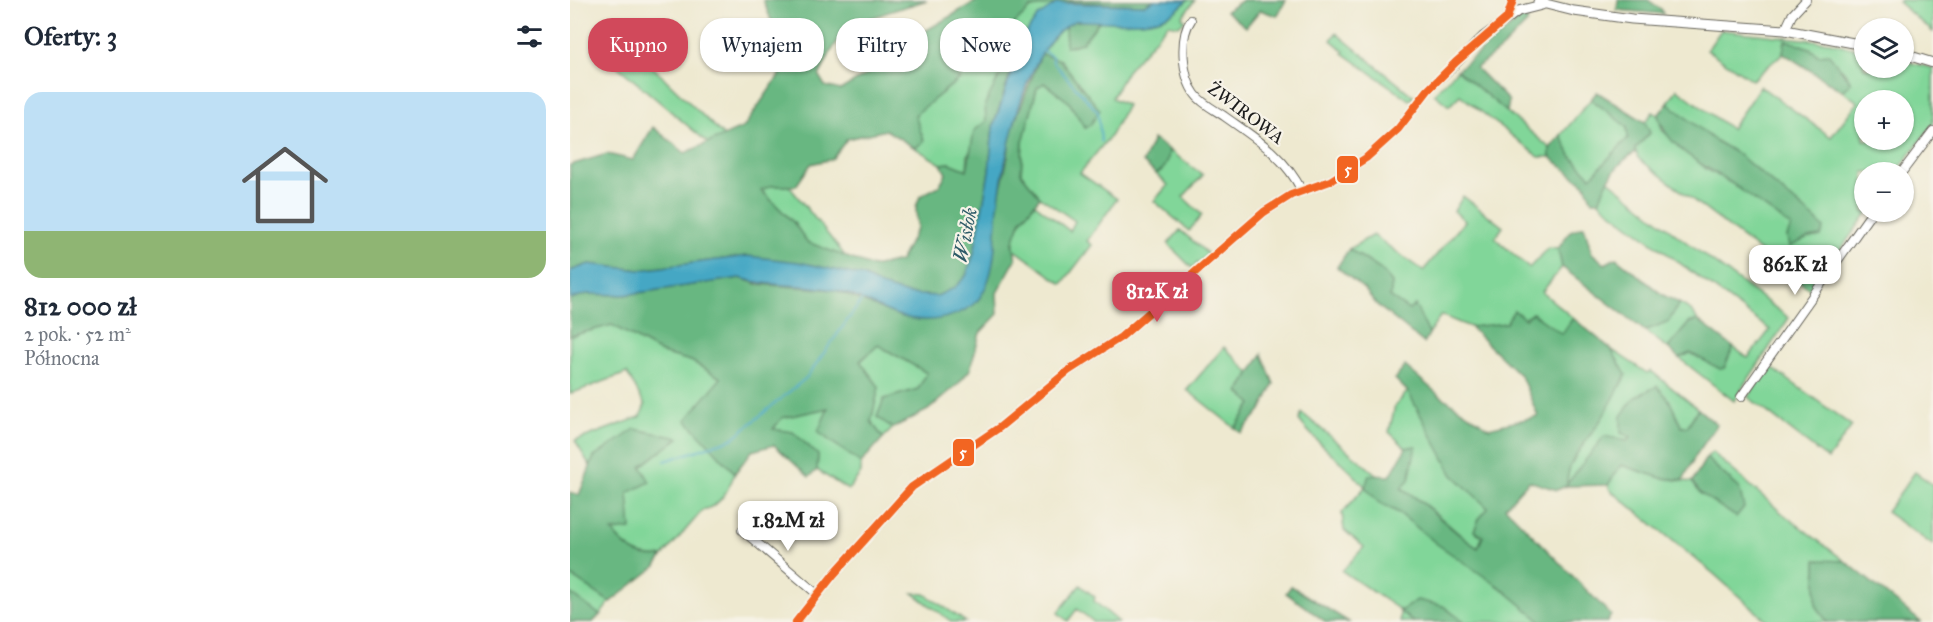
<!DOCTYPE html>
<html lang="pl">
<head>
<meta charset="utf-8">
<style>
	body { margin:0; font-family:"IM FELL Great Primer",serif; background:#f6f6f7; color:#1f2937; height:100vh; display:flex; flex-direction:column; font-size:22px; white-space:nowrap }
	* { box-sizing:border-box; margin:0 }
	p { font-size:20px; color:#747a83 }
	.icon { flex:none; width:33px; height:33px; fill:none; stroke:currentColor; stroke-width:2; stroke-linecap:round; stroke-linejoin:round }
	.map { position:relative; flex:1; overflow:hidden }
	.sheet { display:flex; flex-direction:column; background:#fff; width:570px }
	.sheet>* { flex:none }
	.hud { position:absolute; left:18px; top:18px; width:570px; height:54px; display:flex; gap:12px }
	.fabs { position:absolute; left:1284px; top:18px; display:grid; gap:12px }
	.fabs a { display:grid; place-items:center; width:60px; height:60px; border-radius:50%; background:#fff; box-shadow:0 2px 4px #0004; font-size:30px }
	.price { position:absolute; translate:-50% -51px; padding:0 14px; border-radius:12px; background:#fff; color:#222; font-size:20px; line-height:39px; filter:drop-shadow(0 2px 3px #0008) }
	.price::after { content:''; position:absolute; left:50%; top:36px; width:18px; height:14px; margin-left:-9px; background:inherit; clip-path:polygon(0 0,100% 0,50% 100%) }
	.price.selected { background:#d1495b; color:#fff }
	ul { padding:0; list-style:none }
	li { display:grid; align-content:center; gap:12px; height:318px; padding:0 24px }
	li span { display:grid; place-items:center; height:186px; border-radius:18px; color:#555 }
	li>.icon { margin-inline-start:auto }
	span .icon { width:108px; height:108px; fill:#fffc; stroke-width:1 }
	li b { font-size:26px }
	h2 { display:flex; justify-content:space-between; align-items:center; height:72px; padding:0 24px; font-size:26px }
	.chip { padding:0 21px; border-radius:24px; background:#fff; box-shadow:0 2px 4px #0004; font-size:21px; line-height:54px }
	.chip.selected { background:#d1495b; color:#fff }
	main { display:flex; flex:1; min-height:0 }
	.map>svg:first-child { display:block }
	.green { fill:#81d699; stroke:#4e795a; stroke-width:1.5; fill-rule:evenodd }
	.forest { fill:#68b781; stroke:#426a4e; stroke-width:1.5 }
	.water { fill:#44a7c4; stroke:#306270; stroke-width:1.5 }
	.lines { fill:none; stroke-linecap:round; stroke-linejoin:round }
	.stream { stroke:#44a7c4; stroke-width:2 }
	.minor-casing { stroke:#66645b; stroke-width:10 }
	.tertiary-casing { stroke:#66645b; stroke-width:11 }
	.minor { stroke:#fff; stroke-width:8 }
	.tertiary { stroke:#fff; stroke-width:9 }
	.bus-1-casing { stroke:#f7f3e8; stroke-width:12 }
	.bus-1 { stroke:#f26522; stroke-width:8 }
	.labels { text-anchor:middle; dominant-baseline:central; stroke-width:4.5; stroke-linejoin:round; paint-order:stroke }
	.street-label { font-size:18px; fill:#1c1c1c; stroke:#f7f3e8 }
	.water-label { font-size:20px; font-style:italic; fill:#2e5b68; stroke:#f7f3e8 }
	.line-badge { stroke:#f7f3e8; stroke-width:2 }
	.badge-label { font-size:16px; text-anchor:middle; font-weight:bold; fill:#fff }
</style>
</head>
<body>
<main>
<section class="sheet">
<h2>Oferty: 3<svg class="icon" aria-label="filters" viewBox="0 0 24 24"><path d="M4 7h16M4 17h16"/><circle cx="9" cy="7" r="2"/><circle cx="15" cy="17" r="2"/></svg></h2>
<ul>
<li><span style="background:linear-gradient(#bfe0f5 75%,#8fb573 0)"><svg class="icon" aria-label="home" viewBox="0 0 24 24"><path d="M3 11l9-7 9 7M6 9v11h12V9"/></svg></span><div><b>812 000 zł</b><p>2 pok. · 52 m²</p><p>Północna</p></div></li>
</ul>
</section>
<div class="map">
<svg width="1363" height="622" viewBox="0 0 1363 622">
	<rect width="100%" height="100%" fill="#f7f3e8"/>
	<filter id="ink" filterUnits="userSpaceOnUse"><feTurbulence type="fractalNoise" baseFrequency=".0167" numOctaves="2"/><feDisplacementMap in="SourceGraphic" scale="12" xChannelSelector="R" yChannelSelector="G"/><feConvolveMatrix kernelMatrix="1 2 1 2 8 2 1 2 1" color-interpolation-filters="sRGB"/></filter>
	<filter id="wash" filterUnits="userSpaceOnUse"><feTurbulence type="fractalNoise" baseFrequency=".008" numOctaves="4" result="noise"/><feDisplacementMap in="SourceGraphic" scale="24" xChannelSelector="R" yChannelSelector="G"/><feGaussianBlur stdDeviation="1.35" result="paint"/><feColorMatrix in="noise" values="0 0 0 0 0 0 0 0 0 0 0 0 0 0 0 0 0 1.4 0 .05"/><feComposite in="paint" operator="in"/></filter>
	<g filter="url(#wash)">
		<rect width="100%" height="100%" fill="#eee9d0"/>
		<path class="green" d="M617,0H625L612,17L615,20L609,26L598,24L557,71L542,98L557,105L541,135L510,173L547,199L517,241L522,245L492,284L444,249C442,231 454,216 465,204L500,231L505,221L470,197L451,173L453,142L467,88L473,83L499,102L515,128L529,110L491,60L471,54L473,50L495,25L496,46C514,47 520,33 530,20C562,21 595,28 617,0Z
			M1330,0H1363V32L1328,2Z
			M487,3C458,23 454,36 442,68L433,70L416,103V121L398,155L397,170L380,163L371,164L345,148L354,140L344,115L390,79L388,64L406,60L461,8Z
			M1151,30L1260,42L1294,51V68H1334V61L1363,68V124L1327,172H1294V212H1298L1241,290L1068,158L1065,149L1080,133L1075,122L1083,112L1088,115L1092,130L1136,169L1164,185L1222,226L1217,237L1219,246L1238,238L1251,236L1254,228L1245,219L1168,154L1144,140L1098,103L1107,89L1161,129L1190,86L1261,137L1288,102L1272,91L1281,83C1272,58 1237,51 1215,41L1213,53L1182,80L1137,50ZM1294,100H1334V140H1294Z
			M766,33L843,96L844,98L839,100L773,53L774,51L761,40Z
			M64,49L154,136L138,143L47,66Z
			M887,70L980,148V157H969L890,95L879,106L864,94Z
			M1021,99L1057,127L1058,138L1021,177L1001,156L991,135Z
			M599,150L633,175L613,197L632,215L619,231L584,201L598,185L586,174C597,168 598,162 599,150Z
			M1037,179L1108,236L1219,318L1164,401L1109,358L1120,353L1154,368L1163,347L1178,358L1200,330L1034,207L1029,201Z
			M201,186H219L276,257L237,242L224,223L191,190Z
			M893,196L933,227L925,238L959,268L978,248L988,249L992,267L972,292L1003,318L992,334L985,332L963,313C950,322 913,330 898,326C889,323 880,319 871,315L859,334L845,305L839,310L820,297L822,283L811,270L779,249L803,235L853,271L895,221L884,211Z
			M610,230L638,254L622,268L598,244Z
			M1109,303L1121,310L1128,320L1119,323L1098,348L1075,331L1099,321Z
			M42,325L92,353L121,361L151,378L145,451L165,473C158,490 152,505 133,510L93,556C69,559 55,548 41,530L71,467L108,438L24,457L20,466L5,441L70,417L75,405L57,373L0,394V336Z
			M308,345L357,373L348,389L314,399L307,417L323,428L313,438L301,421L309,387L290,362Z
			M654,347L680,373L669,392L682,404L665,428L617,390Z
			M1041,349L1077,373L1081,371L1128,409L1117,427H1112L1099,400L1057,441L1049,439L996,486C998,459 1014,445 1028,424C1038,409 1047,391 1056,375Z
			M1198,365L1282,426L1258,459L1178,397Z
			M838,391L883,475L919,508L909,519L904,531L913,536L907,549C882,529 858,504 830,487L846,446L836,448L819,432L825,406Z
			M259,408L248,432L291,463V473L278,490L247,470L248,455L203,430L211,418Z
			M732,413L807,475H799L808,502L829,513L931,588L972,622H894L873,606L830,611L843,622H830V610L772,571L794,547L774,530L772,513L795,487C775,462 748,446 729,420Z
			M1142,452L1212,513L1275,561H1246V605L1257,622H1198L1144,574L1040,490L1038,485L1051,465L1091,478L1122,482L1131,494L1169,488L1136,458Z
			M1345,472L1363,485V545L1316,512Z
			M0,575L40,602L30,615L0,593Z
			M510,585L525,597L524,601L549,622H524L507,609L498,621L488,613Z
			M343,593L355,594L396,622H382Z"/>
		<path class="forest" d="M193,0H357C334,8 288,18 272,36C262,46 256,63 249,76L255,86L270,90L320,61L321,51L408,0H585L574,5L501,2L461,8L406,60L388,64L390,78L345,115L354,141L345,148L316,130L277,139L262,159L241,164L226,186H201L191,190L224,223L237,242L303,267L330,261L347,228L346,207L350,196L369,186L376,174L371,164L380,163L397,170L404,131L416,121L415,104L433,69L442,68L423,127L419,172L404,253L396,276L385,288L367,296L338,294L314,287L293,276L177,256L70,270L19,264L0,271V165L37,154L63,160L83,127L115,153L174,127L210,74L194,48L205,42V30Z
			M673,0H716L707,16L690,10L676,27L656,11Z
			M1048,0H1078L1092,10L1093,14L1047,10Z
			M958,13L957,23L932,48L906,68L939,101L937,112L887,70Z
			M530,20L512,43L496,47L495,25L505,21Z
			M1215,40L1240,48L1247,55L1259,54L1281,83L1272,91L1213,53Z
			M471,54L490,60L530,110L521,124L515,128L499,102L474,83L467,88L453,142L451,173L470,197L451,220L443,242L446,259L427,293L428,314L410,333L400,370L388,384L358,410L323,428L307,417L314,399L348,389L357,373L308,345L290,361L309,387L301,421L313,438L291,463L248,432L258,408L212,418L203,429L223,432L248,455L247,470L239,477L204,445L182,451L165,473L116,420L151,378L121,361L92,353L42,325L0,336V299L17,294L54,295L170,278L187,284L265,290L329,316L354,320L404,305L438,157L440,135Z
			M1027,92L1075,122L1080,133L1065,149L1066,152C1046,163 1037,180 1029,201H1022L1015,185L980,157V148L991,135L1001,156L1021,177L1058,138L1057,127L1021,99Z
			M1098,103L1144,140L1168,154L1245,219L1254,228L1251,236L1238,238L1219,247L1217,237L1221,226C1201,213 1184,199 1164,185C1137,166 1096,149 1088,115Z
			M583,139L599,150C598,162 597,168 586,174L573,162Z
			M1014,226L1022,253L1035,264L1046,258L1093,295L1109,303L1099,321L1075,331L992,267L988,249L1000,231Z
			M779,249L811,270L822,283L820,297L839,310L845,305L859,334L854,343L807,305L795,290L767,267Z
			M944,310L955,319L962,313L992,334L1003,318L1041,349L1056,375C1047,391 1039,409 1028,424C1015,444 997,459 997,484L1034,436L1057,441L1061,437L1051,433V416L1065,397L1087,386L1099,400L1112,427H1117L1128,409L1147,425L1126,455L1113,480L1091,478L1051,465L1038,485L996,486L987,490L959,481L935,507L1041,615L1037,622H972L931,588L867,544L829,513L808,502L795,487L799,475L820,476L836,448L846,446L839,480L831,488C859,504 880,531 908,548L913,536L904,531L909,519L918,508L883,475L838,392L825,379L835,366L869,395L919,428L968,416L951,376L900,327L936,323Z
			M1128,320L1163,347L1154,368L1150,369L1120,353L1109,358L1098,348L1119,323Z
			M692,354L704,384L691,410L671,433L665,428L682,404L669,392Z
			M65,429L109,438L71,466L80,482L58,493L61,529L42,531C55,548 69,559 93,556L85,567L40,602L0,575V492L9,495L24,457Z
			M1136,458L1169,488L1174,507L1166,517L1131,494L1122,482Z
			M1246,560L1275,561L1351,622H1257L1246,605Z
			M721,586L779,622H756L716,593Z
			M0,593L30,615L23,622H0Z
			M847,600L873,606L894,622H843L830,611Z"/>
		<path class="water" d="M585,0H617C591,33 542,20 505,21C456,42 436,152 429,199C424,231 429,267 411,296C401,312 372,321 354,320C321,320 295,296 264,290C232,283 201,288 170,278L54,295L17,294L0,299V271L19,264L70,270L177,256L229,262L293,276L314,287L338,294L367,296L384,288L396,276L404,253L419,172L423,127L454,36L467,17L487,3L574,5Z"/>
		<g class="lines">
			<path class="stream" d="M472,50L483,57V62L528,112L531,141
				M95,461L162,439L236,378L292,300"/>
		</g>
	</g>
	<g filter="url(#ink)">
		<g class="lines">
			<g class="minor-casing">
				<path id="minor" d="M621,20C609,37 612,77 625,94C631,103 645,110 654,116C686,139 714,155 732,191
					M1215,30L1222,15L1236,0
					M1332,172L1363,131
					M1171,397L1302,212
					M172,530L247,594"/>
			</g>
			<g class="tertiary-casing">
				<path id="tertiary" d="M968,2L1004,11L1062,19L1215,30L1294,45
					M937,18L943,0
					M1334,54L1363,63
					M226,622L264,574L342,487L430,427L498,371L551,337L694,212L721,195L760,181L796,158L828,129L858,90L913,37L948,11L972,5"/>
			</g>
			<use href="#minor" class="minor"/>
			<use href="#tertiary" class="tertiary"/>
			<g class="bus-1-casing">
				<path id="bus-1" d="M226,622L264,574L342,487L430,427L498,371L551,337L694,212L721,195L760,181L796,158L828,129L858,90L886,62L937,18L943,0"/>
			</g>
			<use href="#bus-1" class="bus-1"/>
		</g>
	</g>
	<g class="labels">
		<g class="street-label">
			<text transform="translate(676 113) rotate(37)">ŻWIROWA</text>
		</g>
		<g class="water-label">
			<text transform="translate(395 235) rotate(-79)">Wisłok</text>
		</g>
	</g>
	<g class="line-badge">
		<rect x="766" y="155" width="23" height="29" rx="6" fill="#f26522"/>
		<rect x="382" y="438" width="23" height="29" rx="6" fill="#f26522"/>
	</g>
	<g class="badge-label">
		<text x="778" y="175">5</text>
		<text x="393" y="458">5</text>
	</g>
</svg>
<div class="fabs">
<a><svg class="icon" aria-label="layers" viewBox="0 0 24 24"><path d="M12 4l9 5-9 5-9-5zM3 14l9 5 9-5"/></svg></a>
<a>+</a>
<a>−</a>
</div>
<b class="price" style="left:1225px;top:296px">862K zł</b>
<b class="price selected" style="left:587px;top:323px">812K zł</b>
<b class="price" style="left:218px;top:552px">1.82M zł</b>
<div class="hud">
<a class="chip selected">Kupno</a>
<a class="chip">Wynajem</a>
<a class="chip">Filtry</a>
<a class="chip">Nowe</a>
</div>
</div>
</main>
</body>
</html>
